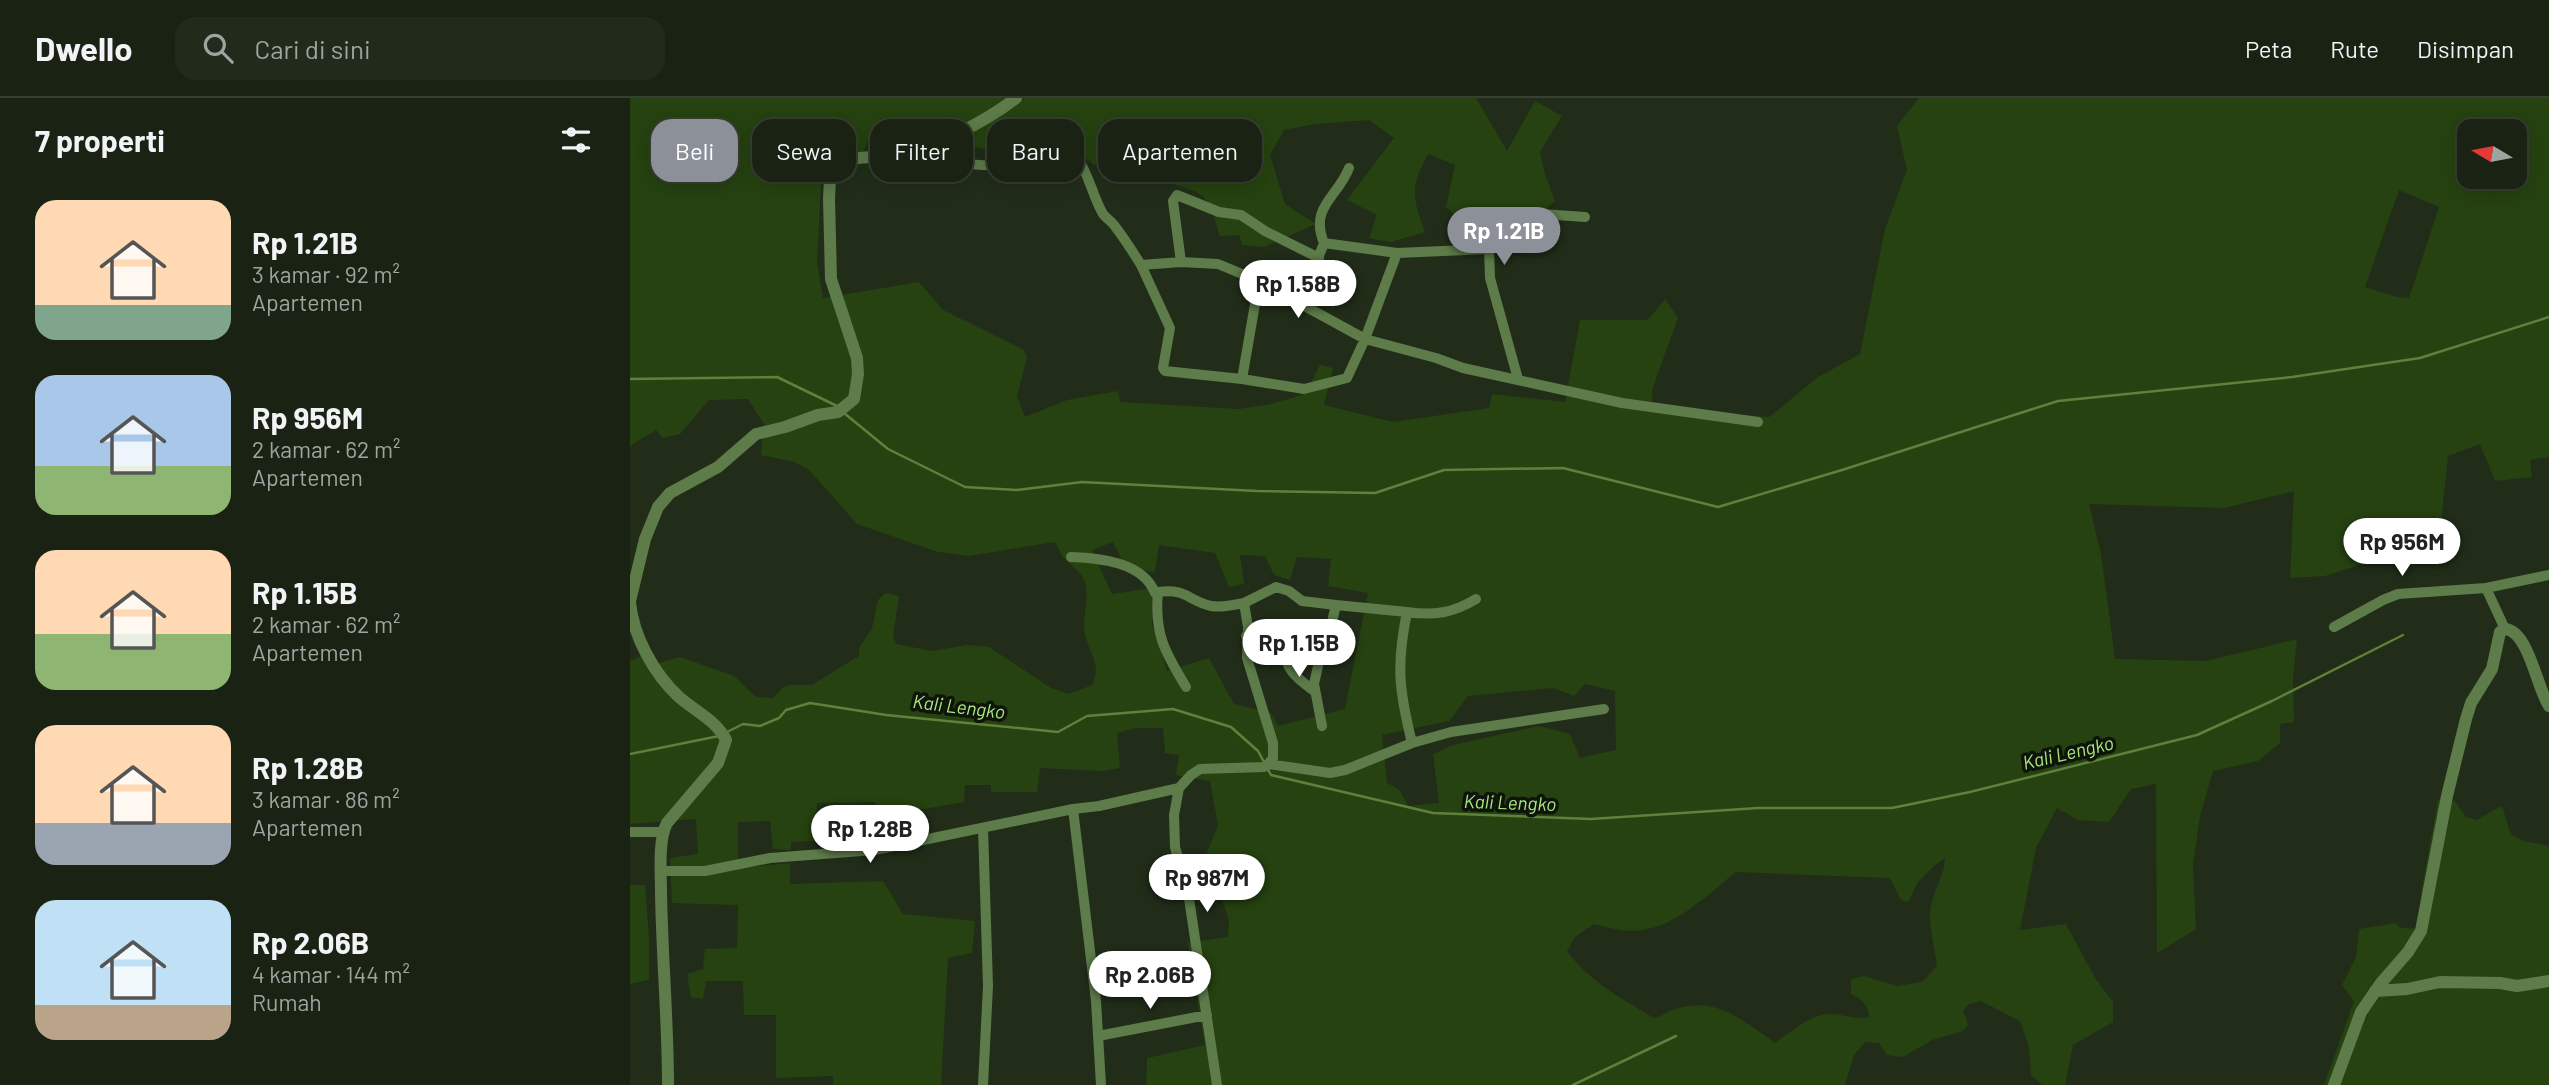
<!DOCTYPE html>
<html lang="id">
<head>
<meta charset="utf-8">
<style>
	body { margin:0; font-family:Barlow,sans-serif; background:#222a1c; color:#f1f3f6; height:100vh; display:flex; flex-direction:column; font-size:26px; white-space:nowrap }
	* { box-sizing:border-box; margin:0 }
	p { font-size:23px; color:#9fa4a0 }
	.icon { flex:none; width:38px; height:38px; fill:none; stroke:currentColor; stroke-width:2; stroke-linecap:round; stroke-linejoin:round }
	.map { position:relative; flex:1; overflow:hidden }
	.sheet { display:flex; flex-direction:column; background:#192213; width:630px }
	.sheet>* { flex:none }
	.guide { position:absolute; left:21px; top:21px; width:665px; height:63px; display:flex; gap:14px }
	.needle { width:46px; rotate:280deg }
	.buttons { position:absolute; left:1827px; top:21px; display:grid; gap:14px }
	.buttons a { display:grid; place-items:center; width:70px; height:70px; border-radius:14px; background:#192213; box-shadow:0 4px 18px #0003,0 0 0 2px #373f33; font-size:35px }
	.price { position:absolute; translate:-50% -60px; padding:0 16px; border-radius:24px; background:#fff; color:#222; font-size:23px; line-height:46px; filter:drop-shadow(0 2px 4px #0008) }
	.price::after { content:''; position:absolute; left:50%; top:42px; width:21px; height:16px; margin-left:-10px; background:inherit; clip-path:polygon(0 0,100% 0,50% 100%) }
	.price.selected { background:#8c9099; color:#fff }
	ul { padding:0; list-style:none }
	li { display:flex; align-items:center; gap:21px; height:175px; padding:0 35px }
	li span { display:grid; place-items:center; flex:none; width:196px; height:140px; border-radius:21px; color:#555 }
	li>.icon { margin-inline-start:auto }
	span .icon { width:84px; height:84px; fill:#fffc; stroke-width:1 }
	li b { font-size:30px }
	h2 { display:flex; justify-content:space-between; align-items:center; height:84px; padding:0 35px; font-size:30px }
	.chip { padding:0 24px; border-radius:21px; background:#192213; box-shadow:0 4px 18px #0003,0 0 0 2px #373f33; font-size:24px; line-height:63px }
	.chip.selected { background:#8c9099; color:#fff }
	header { display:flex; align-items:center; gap:42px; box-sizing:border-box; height:98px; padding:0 35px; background:#192213; border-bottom:2px solid #373f33 }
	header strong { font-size:33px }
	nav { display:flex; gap:38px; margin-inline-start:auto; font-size:24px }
	.search { width:490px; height:63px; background:#222a1c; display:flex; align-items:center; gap:18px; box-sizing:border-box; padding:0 24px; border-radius:21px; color:#9fa4a0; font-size:26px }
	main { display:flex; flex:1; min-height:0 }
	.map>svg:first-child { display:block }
	.green { fill:#264210; fill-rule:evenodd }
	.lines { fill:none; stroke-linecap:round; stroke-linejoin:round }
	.stream { stroke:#5e813c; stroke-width:2.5 }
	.minor { stroke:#5d7c4a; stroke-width:10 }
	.tertiary { stroke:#5d7c4a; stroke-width:12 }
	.labels { text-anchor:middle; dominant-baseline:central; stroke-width:7; stroke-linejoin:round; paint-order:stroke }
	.water-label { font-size:19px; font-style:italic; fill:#a8e97d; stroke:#0e130b }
</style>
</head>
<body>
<header>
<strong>Dwello</strong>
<div class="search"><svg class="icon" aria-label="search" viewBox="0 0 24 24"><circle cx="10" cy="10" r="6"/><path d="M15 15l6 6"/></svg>Cari di sini</div>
<nav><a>Peta</a><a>Rute</a><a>Disimpan</a></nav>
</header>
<main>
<section class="sheet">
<h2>7 properti<svg class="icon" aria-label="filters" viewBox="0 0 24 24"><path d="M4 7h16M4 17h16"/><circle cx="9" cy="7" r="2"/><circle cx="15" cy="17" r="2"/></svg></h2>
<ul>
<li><span style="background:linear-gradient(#ffd9b3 75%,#7fa58c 0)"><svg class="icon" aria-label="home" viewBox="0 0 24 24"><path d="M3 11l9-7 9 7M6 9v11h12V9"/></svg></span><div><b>Rp 1.21B</b><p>3 kamar · 92 m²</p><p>Apartemen</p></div></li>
<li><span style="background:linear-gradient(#a9c7e8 65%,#8fb573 0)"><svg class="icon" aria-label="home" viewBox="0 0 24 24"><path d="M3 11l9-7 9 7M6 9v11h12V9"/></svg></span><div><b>Rp 956M</b><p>2 kamar · 62 m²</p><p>Apartemen</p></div></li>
<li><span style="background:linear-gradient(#ffd9b3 60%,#8fb573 0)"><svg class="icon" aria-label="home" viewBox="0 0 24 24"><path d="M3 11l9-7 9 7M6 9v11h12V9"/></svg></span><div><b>Rp 1.15B</b><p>2 kamar · 62 m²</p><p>Apartemen</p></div></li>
<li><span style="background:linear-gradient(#ffd9b3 70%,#9aa5b1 0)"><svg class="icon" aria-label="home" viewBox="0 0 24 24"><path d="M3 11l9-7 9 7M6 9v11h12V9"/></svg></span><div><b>Rp 1.28B</b><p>3 kamar · 86 m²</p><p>Apartemen</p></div></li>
<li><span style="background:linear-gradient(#bfe0f5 75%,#b9a48a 0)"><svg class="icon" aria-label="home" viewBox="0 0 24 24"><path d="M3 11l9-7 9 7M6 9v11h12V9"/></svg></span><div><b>Rp 2.06B</b><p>4 kamar · 144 m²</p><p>Rumah</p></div></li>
</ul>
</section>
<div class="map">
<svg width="1919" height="987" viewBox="0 0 1919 987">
	<rect width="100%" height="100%" fill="#212d19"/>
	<path class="green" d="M0,0H846L877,53L905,3L932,18L910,54L914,73L925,103L908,118L878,121L856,146L816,109L825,67L798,56C780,90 782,98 795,134L761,144L739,140L747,117L717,102L764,40L739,22L685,26L654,32L640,57L655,106L686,126L634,149L612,147L609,137L590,138C578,99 581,97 540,85L535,66L506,72L493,57L464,67L439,46V37L409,32L408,47L366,53L282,38L279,48L262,49L260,34L237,44L224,79L205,80L191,85L187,164L193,200L289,184L313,212L394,252L397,259L387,299L395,319L437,302L488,293L490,304L608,311L637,307L675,296L690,267L703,270L694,307L763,324L859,310L862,296L935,304L950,222H1018L1035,201L1048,220L1022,292V310L1139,319L1188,279L1230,256L1255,131L1277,72L1267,28L1289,0H1919V359L1900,362L1902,379L1865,383L1850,346L1818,358L1811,425L1793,453L1781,460L1745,462L1695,478L1660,480L1664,393L1594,410L1459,406L1471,456L1485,561L1576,563L1667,541L1663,580L1664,624L1650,626V645L1628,663L1583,673L1570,718L1563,766L1566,831L1527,855L1526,686L1501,691L1479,724L1448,722L1427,710L1406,750L1390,832L1436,826L1465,880L1483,904V924L1443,947L1435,987H1412L1401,977L1399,949L1390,923L1351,903L1339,906L1333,912L1338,927L1333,933L1302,942L1273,959L1257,957L1249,945L1235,944L1224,957L1215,987H516L517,960L575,947L558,845L598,839L599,822L576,757L588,727L580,683L546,677L549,657L535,655L533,630H505L487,635L490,670L472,673L410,670L407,694H361V687H335L334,704L282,713L283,738L248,743L245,704L187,705L185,743L161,744V752L143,751L140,723L108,724V770L160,765V786L253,783L273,816L345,823L342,855L318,860L311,987H203V978L146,980V917H114L113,883H76L73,901L61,899L57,876L73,871L75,851L107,850L108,807L42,805L40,760L68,756L66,721L0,726V563L12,558L29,565L50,559L104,578L126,599L143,600L153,589L160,587H182L229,558V550L242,530L248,502L256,495L269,498L263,539L266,546L302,553L337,547L359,549L421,590L439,596L462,587C474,564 455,552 454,529C454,514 459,498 455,484C451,473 440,467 433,459C430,455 428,449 425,444L339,458L308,454L227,426L179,372L165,364L131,357L134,326L118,301L79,302L50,336L33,340L26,332L0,348ZM1839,33H1885V79H1839ZM1769,92L1809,109L1779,200L1767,199L1735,189ZM483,444L496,470L525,474L529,447L585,455L599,489L614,486L610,457L635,458L644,477L660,482L667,459L701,461L698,488L738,495L715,611L648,628L641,615L604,606L579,560L537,573L525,532L522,528L523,490L482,496L462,452ZM955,586L985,593L986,652L950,660L940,636L909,628L823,647L803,656L809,705L778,708L769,691L757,685L752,637L819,623L838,598L923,590L944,598ZM1315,760C1315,779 1300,797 1300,818C1300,834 1305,852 1307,868L1292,884L1267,888L1234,878L1221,881V896C1231,901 1239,908 1239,919C1223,922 1214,916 1200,916C1180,916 1161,934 1145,945C1115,924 1088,899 1049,910C1040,912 1033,918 1024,920C992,901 959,883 937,853L945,839L964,826C973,828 982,831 991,832C1037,839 1073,800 1106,774L1260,780L1271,802L1278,804L1288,784L1305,767Z
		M1808,702L1825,703L1836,719L1846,722L1872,708L1881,737L1894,743L1919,748V987H1694L1724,903L1712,887L1726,859L1729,831L1766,825L1770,830L1796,831L1801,804L1791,796Z
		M0,787H15L19,839V882L0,886Z"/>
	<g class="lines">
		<path class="stream" d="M0,281L147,279L207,308
			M214,315L258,351L335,389L387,392L452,384L627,393L745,395L814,372L933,370L1088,409L1212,372L1428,303L1662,279L1790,260L1919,219
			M95,635L113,626L130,628L149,620L156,612L180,605L256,617L428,634L457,618L543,611L601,629L628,653L634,664
			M0,656L89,638
			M637,670L641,677L803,715L961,721L1128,710H1262L1340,694L1567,637L1642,603L1773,537
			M943,987L1046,938"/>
		<path class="minor" d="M273,58C297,60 356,71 375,66C391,62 435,49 448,62C457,71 464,102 473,116C476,120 481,123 484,127C494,140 503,154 511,167L551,164L588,166L629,183L735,241L806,260L833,270L992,305L1128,324
			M694,145C679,109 708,99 719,70
			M551,164L543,103L547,97L589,114L611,117L635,133L689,160
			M511,167L540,230L533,270L535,273L612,281L629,183
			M670,206L694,145L767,155L859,151
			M612,281L674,291L717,280L735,241L767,155
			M888,281L860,180L859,151L861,140L874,119L885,114L955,119
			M441,459C470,460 513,464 525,495L528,494
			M1856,490L1875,531
			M706,507L777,514C766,568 769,592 782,645
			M777,514C804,518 823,515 846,501
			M1704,529L1753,502L1768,496L1856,490L1919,477
			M656,535C651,567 660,575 684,593
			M616,538L695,536
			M556,589C535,554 524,536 528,494C557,490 558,503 581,508C591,510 604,507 614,505
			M638,666L643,660V645L617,560L618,529L614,505L646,489L659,493L672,503L706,507L701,528L695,536L684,586L692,628
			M549,690L544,717L545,749L558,794L587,987
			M0,734H33
			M31,773H75L140,760L245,752L443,711
			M468,938L577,917
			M353,987L358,888L353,730
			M471,987L466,903L443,711L469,708L549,690L561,677L570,671L634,669L638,666L700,675L715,672L782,645L821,634L974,611"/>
		<path class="tertiary" d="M0,503L15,441L28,409L40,395L88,369L126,336L155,329L188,317L208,314L224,301L228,276L227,260L201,181L199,101L200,80L205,67C223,57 244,60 264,57C301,52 357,23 386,0
			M0,504C3,538 24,576 49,599C65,613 87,623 96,642L88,665L37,725C28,741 31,776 31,794C32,859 38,923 38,987
			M1745,893L1777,891L1810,884L1870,885L1887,888L1919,883
			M1704,987L1731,914L1751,885L1778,854L1791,833L1817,698L1836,621L1841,605L1862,571L1870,534L1875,531C1899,533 1907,591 1919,608"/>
	</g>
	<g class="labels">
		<g class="water-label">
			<text transform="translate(329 608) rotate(7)">Kali Lengko</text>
			<text transform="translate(1438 654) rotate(-13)">Kali Lengko</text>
			<text transform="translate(880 704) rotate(2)">Kali Lengko</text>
		</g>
	</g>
</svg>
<div class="buttons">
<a><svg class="needle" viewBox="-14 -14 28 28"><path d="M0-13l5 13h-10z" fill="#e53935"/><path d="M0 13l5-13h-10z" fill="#9fa4a0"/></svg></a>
</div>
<b class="price selected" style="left:874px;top:169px">Rp 1.21B</b>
<b class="price" style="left:668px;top:222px">Rp 1.58B</b>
<b class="price" style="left:1772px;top:480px">Rp 956M</b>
<b class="price" style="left:669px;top:581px">Rp 1.15B</b>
<b class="price" style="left:240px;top:767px">Rp 1.28B</b>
<b class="price" style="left:577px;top:816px">Rp 987M</b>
<b class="price" style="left:520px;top:913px">Rp 2.06B</b>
<div class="guide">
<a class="chip selected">Beli</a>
<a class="chip">Sewa</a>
<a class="chip">Filter</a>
<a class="chip">Baru</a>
<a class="chip">Apartemen</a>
</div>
</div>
</main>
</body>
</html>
